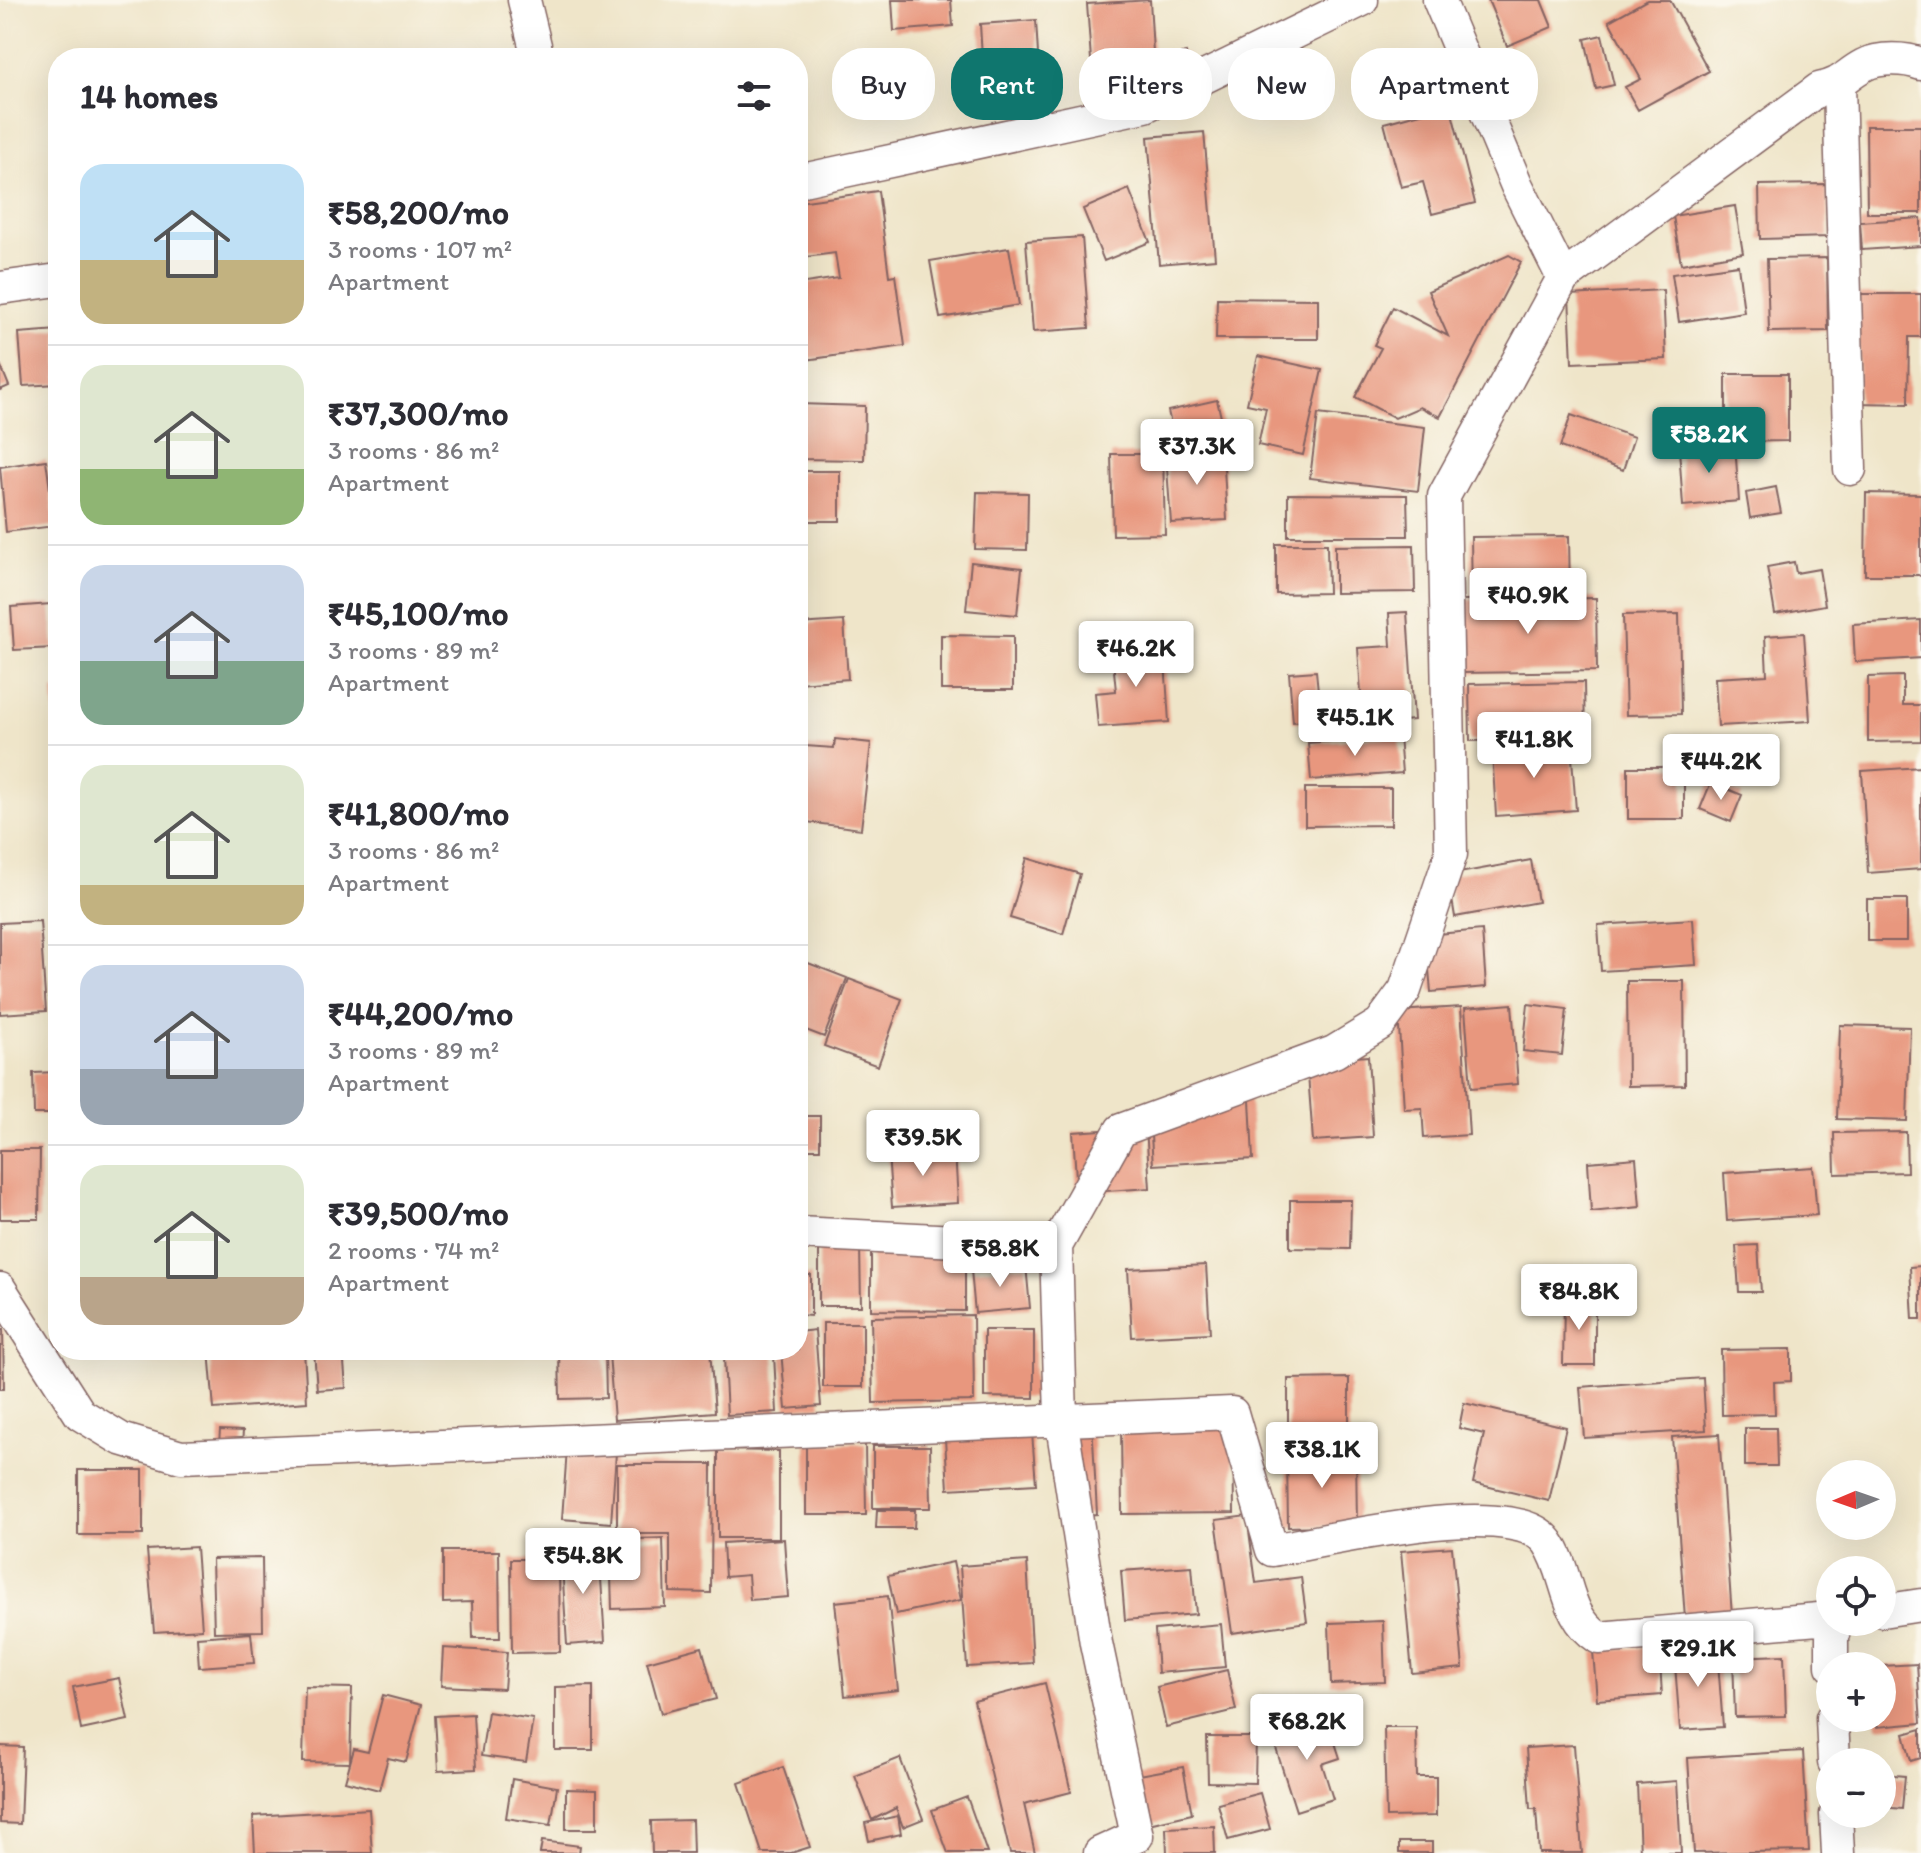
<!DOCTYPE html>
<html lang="en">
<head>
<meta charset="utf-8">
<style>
	body { margin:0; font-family:Itim,sans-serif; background:#f7f7f7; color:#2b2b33; height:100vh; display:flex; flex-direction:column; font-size:30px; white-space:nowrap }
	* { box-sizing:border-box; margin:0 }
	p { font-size:26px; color:#7c7c81 }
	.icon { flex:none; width:44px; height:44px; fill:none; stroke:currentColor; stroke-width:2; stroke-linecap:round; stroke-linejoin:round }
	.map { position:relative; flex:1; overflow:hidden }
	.sheet { position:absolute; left:48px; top:48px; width:760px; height:1312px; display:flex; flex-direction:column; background:#fff; border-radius:32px; box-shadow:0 8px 32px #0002 }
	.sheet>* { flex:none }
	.top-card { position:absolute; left:832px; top:48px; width:760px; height:72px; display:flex; gap:16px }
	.needle { width:52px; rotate:268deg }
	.fabs { position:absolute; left:1816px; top:1460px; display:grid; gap:16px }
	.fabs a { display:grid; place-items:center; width:80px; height:80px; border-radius:50%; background:#fff; box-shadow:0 8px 32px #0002; font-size:40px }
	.price { position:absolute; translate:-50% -68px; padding:0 18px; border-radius:8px; background:#fff; color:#222; font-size:26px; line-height:52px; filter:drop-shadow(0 2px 4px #0008) }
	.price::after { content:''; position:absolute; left:50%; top:48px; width:24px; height:18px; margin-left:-12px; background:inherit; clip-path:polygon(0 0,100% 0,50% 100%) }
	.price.active { background:#0f766e; color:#fff }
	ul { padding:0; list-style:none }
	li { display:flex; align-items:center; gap:24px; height:200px; padding:0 32px }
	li+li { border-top:2px solid #e1e1e2 }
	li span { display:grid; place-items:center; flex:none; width:224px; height:160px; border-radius:24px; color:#555 }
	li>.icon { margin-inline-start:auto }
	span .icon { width:96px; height:96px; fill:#fffc; stroke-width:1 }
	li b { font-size:34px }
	h2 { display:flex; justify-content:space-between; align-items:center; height:96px; padding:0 32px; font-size:34px }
	.tag { padding:0 28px; border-radius:32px; background:#fff; box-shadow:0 8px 32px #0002; font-size:28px; line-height:72px }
	.tag.active { background:#0f766e; color:#fff }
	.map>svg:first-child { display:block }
	.building { fill:#e8977e }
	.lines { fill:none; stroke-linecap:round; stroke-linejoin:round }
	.street-casing { stroke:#846462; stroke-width:35 }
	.street { stroke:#fff; stroke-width:32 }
</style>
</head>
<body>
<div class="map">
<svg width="1921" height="1853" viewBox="0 0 1921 1853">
	<rect width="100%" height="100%" fill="#fbf7ec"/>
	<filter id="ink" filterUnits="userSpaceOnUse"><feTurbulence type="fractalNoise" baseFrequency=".0125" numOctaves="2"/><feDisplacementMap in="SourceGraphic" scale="16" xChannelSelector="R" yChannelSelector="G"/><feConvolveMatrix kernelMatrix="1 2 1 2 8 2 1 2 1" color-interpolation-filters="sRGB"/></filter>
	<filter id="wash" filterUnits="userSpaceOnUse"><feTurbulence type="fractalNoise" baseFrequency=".006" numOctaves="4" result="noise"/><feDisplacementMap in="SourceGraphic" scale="32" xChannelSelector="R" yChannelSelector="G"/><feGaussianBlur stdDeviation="1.8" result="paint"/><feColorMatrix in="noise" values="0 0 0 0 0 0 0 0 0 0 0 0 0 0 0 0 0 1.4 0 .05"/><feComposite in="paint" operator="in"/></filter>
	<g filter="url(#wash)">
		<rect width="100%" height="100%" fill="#efe5c9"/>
		<g id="blocks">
			<path class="building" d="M892,0H951L953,26L894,31Z
				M1150,0L1154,70L1092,74L1087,4Z
				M1488,0H1541L1552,27L1507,46Z
				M1647,0H1670L1709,71L1638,110L1625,87L1641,79L1609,21Z
				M1036,20L1041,106L985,109L980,24Z
				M1602,35L1614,85L1596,89L1585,39Z
				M1186,53L1191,77L1166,83L1160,59Z
				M1450,105L1475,203L1432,214L1423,182L1401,187L1384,123Z
				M1866,126H1921V213H1867Z
				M1204,132L1215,259L1159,264L1148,137Z
				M1827,184L1828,237L1760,239L1759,185Z
				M1129,189L1150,242L1104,261L1083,209Z
				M878,191L889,276L895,275L905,346L798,361V284L839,278L835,253L798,258V202Z
				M1735,206L1743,253L1681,264L1673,216Z
				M1921,218V246L1862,250L1860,222Z
				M1082,237L1089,328L1033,332L1026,241Z
				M1009,248L1019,305L940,318L930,261Z
				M1509,255L1521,262L1440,417L1420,407L1395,418L1355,397L1381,348L1374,345L1393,307L1448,336L1428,291Z
				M1827,258L1828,331L1769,332L1767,259Z
				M1738,265L1744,312L1679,322L1672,274Z
				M1663,290L1666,359L1572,363L1569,295Z
				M1859,294H1921V337H1909L1908,404L1858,403Z
				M1217,298L1318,299V339H1216Z
				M58,330V384L23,386L19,333Z
				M1258,356L1322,370L1303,455L1258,445L1266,408L1247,404Z
				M0,364L9,386L0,390Z
				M1726,374H1788V441L1726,442Z
				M1217,400L1225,435L1176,445L1168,411Z
				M798,404L865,406L864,460L798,459Z
				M1318,414L1425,427L1418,491L1310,478Z
				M1571,415L1634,437L1623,470L1560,447Z
				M1735,444L1739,501L1683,506L1679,449Z
				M1223,450L1227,520L1171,523L1166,454Z
				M1111,454H1163L1165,534L1113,535Z
				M46,460L55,526L6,532L0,467Z
				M798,471H840V521H798Z
				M1776,487L1781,513L1750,518L1746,493Z
				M977,492L1028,493L1027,550L975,549Z
				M1866,493L1921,494V575H1865Z
				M1288,494L1407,495L1408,536H1288Z
				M1569,536L1570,596L1472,598L1471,537Z
				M1276,544H1327L1328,593L1276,594Z
				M1414,545L1415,592L1335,593V546Z
				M971,562L1022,568L1017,615L966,610Z
				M1794,562L1796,573L1819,569L1825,605L1775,614L1767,567Z
				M1596,598L1597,671L1459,673L1458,600Z
				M51,604L54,648L14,650L11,607Z
				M1407,612L1414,720L1363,724L1358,648L1391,646L1389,613Z
				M1679,614L1681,714L1626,715L1623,615Z
				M1921,620V658L1855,662L1853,624Z
				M844,621L848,679L798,683V624Z
				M1804,633L1810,721L1718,726L1715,678L1767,675L1765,636Z
				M941,635L1013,636V690H941Z
				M1164,645L1169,722L1098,727L1095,693L1116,691L1112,650Z
				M1316,671L1321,720L1293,722L1289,673Z
				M1903,676V705H1921V741L1868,742V677Z
				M1584,682L1585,739L1470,741L1469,684Z
				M58,689V733H56L53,690Z
				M1399,736L1402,773L1311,780L1308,743Z
				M835,739L871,743L861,829L798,821L806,746L834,748Z
				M1571,745L1576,810L1496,816L1492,750Z
				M1628,767H1684V819H1628Z
				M1921,767V869L1868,873L1862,771Z
				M1711,782L1742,795L1731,822L1700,809Z
				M1305,788H1391V825L1305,826Z
				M1027,858L1080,874L1063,934L1010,918Z
				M1531,860L1538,902L1455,917L1448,875Z
				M1867,899H1907V941H1867Z
				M1693,919L1696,965L1601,971L1598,925Z
				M40,921L46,1011L0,1014V923Z
				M1482,930L1486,987L1431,992L1426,935Z
				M803,961L847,978L824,1037L798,1027V974Z
				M849,979L902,999L878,1066L824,1046Z
				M1627,981H1684L1685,1085L1628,1086Z
				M1512,1004L1518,1084L1471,1088L1465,1008Z
				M1528,1004L1567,1009L1562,1055L1523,1051Z
				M1461,1007L1469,1135L1424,1138L1422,1108L1404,1109L1398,1011Z
				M1840,1025L1910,1027L1907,1121L1837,1119Z
				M1368,1056L1373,1137L1313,1141L1307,1061Z
				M58,1072V1114H34L33,1073Z
				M1250,1100L1253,1159L1153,1165L1149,1106Z
				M800,1116H820V1149H801Z
				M1146,1127L1150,1188L1077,1193L1073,1132Z
				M1906,1132L1907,1172L1835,1174L1834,1133Z
				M0,1150H40L39,1219H0Z
				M955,1150L958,1203L892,1207L888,1154Z
				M1636,1158L1640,1207L1591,1212L1588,1162Z
				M1813,1167L1817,1215L1727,1221L1724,1173Z
				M1290,1200H1351L1350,1249L1290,1248Z
				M819,1245H860L861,1306H819Z
				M1758,1245L1761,1292H1739L1736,1246Z
				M871,1251H965V1311L871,1310Z
				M1026,1265L1030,1308L975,1313L971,1270Z
				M1206,1265L1210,1333L1132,1337L1128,1269Z
				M1921,1266V1319H1913L1910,1267Z
				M798,1275H811V1316L798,1315Z
				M1564,1299H1595V1365H1563Z
				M973,1315L974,1401L873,1403L871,1317Z
				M823,1323H863V1387H823Z
				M0,1330H3L4,1389H0Z
				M815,1330L821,1406L786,1409L781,1350H798V1332Z
				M984,1330H1034V1398L984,1397Z
				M1791,1349V1381L1774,1382L1775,1414L1722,1415L1721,1350Z
				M209,1350H304L307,1402L214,1409Z
				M314,1350H343L346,1388L317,1390Z
				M559,1350H605L606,1398L560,1399Z
				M653,1350H710L715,1412L614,1420L609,1353Z
				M774,1355L777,1412L727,1415L724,1357Z
				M1349,1378V1445H1288V1379Z
				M1703,1378L1706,1430L1584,1438L1580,1387Z
				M1464,1403L1566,1427L1549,1501L1473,1483L1484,1434L1459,1428Z
				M1092,1420L1097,1514L1060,1517L1055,1422Z
				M1233,1426L1234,1513L1122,1514L1121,1427Z
				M1745,1428H1776L1777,1466H1745Z
				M220,1430L243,1431L241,1458L218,1457Z
				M1032,1433L1036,1484L948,1489L945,1439Z
				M1719,1434L1732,1616L1685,1619L1672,1437Z
				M865,1443L866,1515H806V1444Z
				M873,1446H930L931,1508H873Z
				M567,1449L616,1453L611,1523L562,1519Z
				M718,1450L779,1451V1538H718Z
				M1356,1452L1357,1525L1288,1527L1287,1454Z
				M617,1464H712L711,1593L670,1592V1534H617Z
				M78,1470H143V1535H78Z
				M877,1510H915L914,1528H876Z
				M1247,1516L1256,1583L1301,1577L1307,1622L1232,1633L1216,1520Z
				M663,1538L665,1607L612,1609L610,1540Z
				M784,1539L788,1597L750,1600L748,1575L725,1577L723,1543Z
				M196,1547L202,1629L154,1632L147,1550Z
				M599,1547L605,1642L567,1645L561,1549Z
				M1452,1547L1463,1668L1412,1673L1401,1551Z
				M443,1551H499L500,1638H473L472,1602L443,1603Z
				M262,1558L263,1631L214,1632L212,1559Z
				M511,1559H559L560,1652L512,1653Z
				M1027,1561L1033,1663L967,1667L960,1566Z
				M953,1562L961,1600L896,1614L888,1576Z
				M1192,1566L1196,1614L1125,1620L1121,1571Z
				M888,1596L898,1690L845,1696L835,1602Z
				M1383,1621L1385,1682L1331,1684L1329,1623Z
				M1221,1624L1225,1667L1158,1673L1155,1630Z
				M251,1633L254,1663L199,1667L197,1637Z
				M1659,1646L1662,1695L1597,1700L1593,1652Z
				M702,1647L716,1699L661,1713L647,1662Z
				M443,1648L507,1652L504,1689L441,1686Z
				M1717,1649L1723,1727L1680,1730L1674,1651Z
				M1784,1655L1786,1716L1735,1717L1733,1657Z
				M1917,1664L1921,1723L1877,1727L1876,1718H1882V1666Z
				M1227,1670L1236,1710L1166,1727L1157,1687Z
				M119,1678L128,1720L81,1730L73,1687Z
				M1045,1683L1071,1792L1024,1804L1035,1853H1010L974,1701Z
				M593,1686V1750H555V1687Z
				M305,1687L352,1688L350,1763L303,1762Z
				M383,1695L421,1705L406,1762L388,1758L379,1790L345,1781L354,1749L368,1752Z
				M488,1712L533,1719L526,1762L481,1756Z
				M473,1714L476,1769L438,1771L435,1716Z
				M1327,1718L1340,1758L1322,1764L1333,1799L1296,1811L1272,1736Z
				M1384,1727H1416L1417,1777H1436V1816L1386,1817Z
				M1921,1729V1758L1911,1761L1904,1734Z
				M1207,1737H1256L1255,1783L1208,1782Z
				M1574,1745L1582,1853H1539L1536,1809H1530L1526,1748Z
				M0,1746L23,1747L20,1824L0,1823Z
				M1803,1751L1809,1851L1694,1853L1688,1758Z
				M900,1758L923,1819L903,1827L896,1808L872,1820L855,1776Z
				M783,1767L810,1847L791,1853H762L739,1783Z
				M1183,1767L1192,1814L1144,1825L1134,1776Z
				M1882,1774L1905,1776L1902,1809L1882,1807Z
				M512,1779L557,1787L551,1825L506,1818Z
				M1677,1781L1681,1853H1640L1637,1784Z
				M566,1789L597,1790V1829H566Z
				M1260,1793L1270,1829L1228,1840L1218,1804Z
				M967,1797L987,1853H948L932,1810Z
				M369,1809L372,1853H255L253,1816Z
				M898,1816L901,1834L869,1841L865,1823Z
				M692,1820L693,1853H652L651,1821Z
				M1214,1826L1215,1853H1167L1166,1828Z
				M542,1841L580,1846L579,1853H540Z
				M1399,1842H1432V1853H1399Z"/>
		</g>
	</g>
	<g filter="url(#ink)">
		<use href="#blocks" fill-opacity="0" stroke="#846462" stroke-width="2"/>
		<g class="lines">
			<g class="street-casing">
				<path id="street" d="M524,0L538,58
					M1439,0L1517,186L1563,278
					M1839,85L1850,469
					M798,181L1145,106L1362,0
					M0,288L58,280
					M798,1233L1056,1246L1061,1418L1096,1643L1137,1836L1100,1853
					M1056,1246L1121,1130L1334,1052L1380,1024L1405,990L1451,854L1444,496L1563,278L1819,89C1843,84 1845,75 1864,65C1879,57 1906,58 1921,64
					M0,1289L80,1414L121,1439L181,1457L1232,1413L1272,1550C1326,1542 1513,1494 1548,1542C1570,1574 1563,1615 1599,1638L1830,1618
					M1882,1611L1921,1605
					M1832,1666V1637L1837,1622
					M1832,1718L1834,1762
					M1836,1814L1838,1853"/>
			</g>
			<use href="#street" class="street"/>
		</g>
	</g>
</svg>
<div class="fabs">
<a><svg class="needle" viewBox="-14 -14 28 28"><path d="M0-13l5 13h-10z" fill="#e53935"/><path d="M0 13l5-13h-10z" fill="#7c7c81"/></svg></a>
<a><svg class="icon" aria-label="locate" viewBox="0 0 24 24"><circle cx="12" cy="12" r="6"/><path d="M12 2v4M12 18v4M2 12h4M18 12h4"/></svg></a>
<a>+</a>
<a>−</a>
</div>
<b class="price active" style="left:1709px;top:475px">₹58.2K</b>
<b class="price" style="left:1197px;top:487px">₹37.3K</b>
<b class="price" style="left:1528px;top:636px">₹40.9K</b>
<b class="price" style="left:1136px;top:689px">₹46.2K</b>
<b class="price" style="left:1355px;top:758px">₹45.1K</b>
<b class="price" style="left:1534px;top:780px">₹41.8K</b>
<b class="price" style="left:1721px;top:802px">₹44.2K</b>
<b class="price" style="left:923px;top:1178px">₹39.5K</b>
<b class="price" style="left:1000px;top:1289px">₹58.8K</b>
<b class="price" style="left:1579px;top:1332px">₹84.8K</b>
<b class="price" style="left:1322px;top:1490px">₹38.1K</b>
<b class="price" style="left:583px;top:1596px">₹54.8K</b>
<b class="price" style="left:1698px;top:1689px">₹29.1K</b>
<b class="price" style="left:1307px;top:1762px">₹68.2K</b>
<div class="top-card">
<a class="tag">Buy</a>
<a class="tag active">Rent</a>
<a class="tag">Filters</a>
<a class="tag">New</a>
<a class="tag">Apartment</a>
</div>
<section class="sheet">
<h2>14 homes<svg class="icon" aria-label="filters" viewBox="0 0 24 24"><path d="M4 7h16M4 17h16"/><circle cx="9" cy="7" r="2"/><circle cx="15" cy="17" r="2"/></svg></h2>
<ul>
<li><span style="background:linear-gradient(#bfe0f5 60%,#c2b280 0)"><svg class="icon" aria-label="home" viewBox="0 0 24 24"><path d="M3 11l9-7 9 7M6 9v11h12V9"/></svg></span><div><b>₹58,200/mo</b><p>3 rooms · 107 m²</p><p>Apartment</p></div></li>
<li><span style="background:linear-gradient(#dfe7d0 65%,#8fb573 0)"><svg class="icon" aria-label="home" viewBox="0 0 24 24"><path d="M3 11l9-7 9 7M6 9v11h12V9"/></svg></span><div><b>₹37,300/mo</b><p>3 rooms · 86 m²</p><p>Apartment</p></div></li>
<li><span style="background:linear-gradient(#c9d6e8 60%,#7fa58c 0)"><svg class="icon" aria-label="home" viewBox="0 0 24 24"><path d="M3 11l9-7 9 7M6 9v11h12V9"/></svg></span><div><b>₹45,100/mo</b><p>3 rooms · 89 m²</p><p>Apartment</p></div></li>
<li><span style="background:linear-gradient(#dfe7d0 75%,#c2b280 0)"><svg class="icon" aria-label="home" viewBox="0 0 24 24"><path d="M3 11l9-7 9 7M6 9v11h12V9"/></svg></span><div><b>₹41,800/mo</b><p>3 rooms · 86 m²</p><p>Apartment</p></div></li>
<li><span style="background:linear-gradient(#c9d6e8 65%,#9aa5b1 0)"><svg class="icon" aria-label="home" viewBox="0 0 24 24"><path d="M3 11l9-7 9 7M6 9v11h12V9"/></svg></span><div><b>₹44,200/mo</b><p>3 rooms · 89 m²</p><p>Apartment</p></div></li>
<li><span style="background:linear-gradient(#dfe7d0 70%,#b9a48a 0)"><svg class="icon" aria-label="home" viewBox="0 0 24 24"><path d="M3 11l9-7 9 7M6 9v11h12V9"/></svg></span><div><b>₹39,500/mo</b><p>2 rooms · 74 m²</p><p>Apartment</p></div></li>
</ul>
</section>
</div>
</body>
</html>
